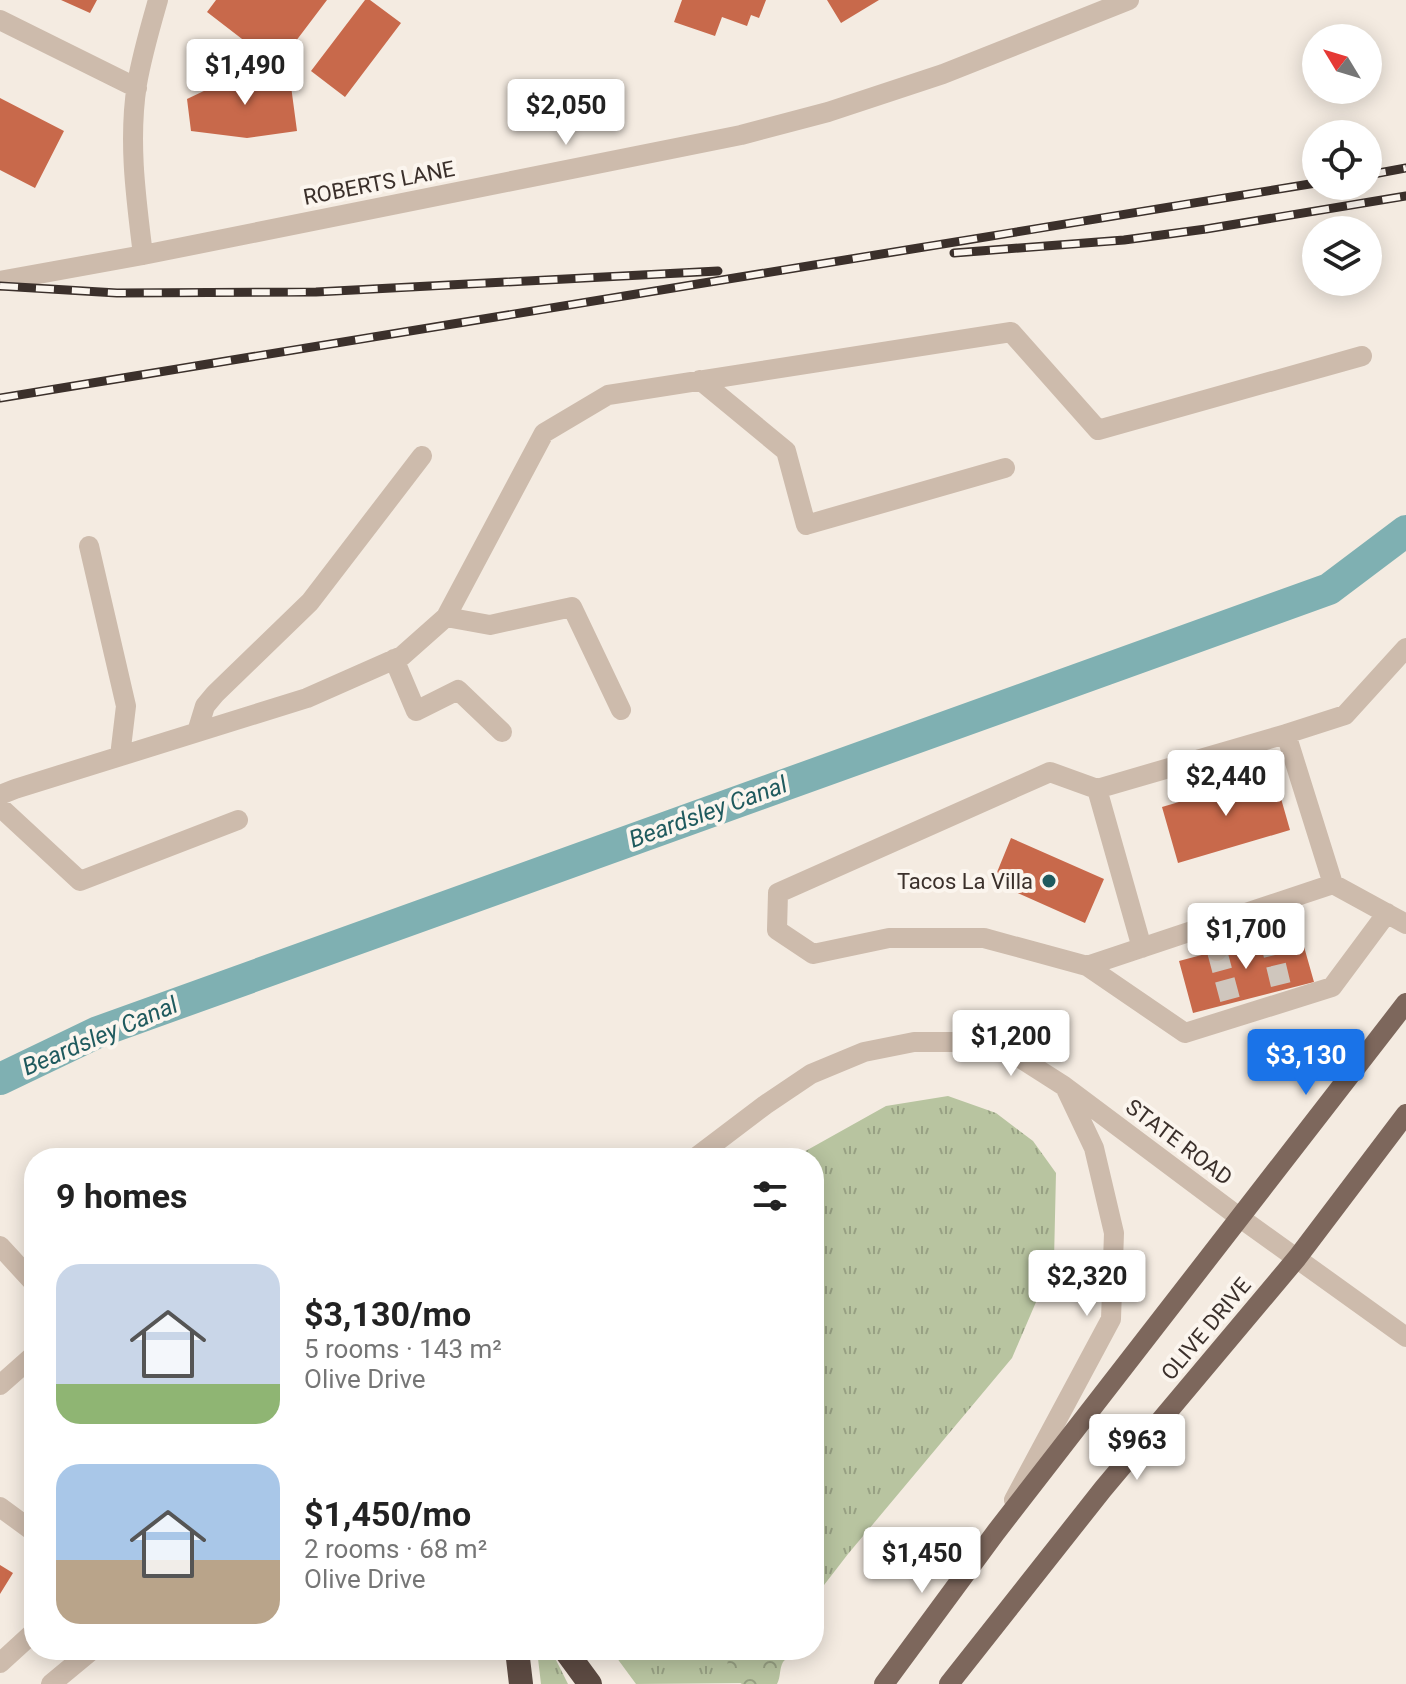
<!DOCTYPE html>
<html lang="en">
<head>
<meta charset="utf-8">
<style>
	body { margin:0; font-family:Roboto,sans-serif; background:#f2f2f2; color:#222; height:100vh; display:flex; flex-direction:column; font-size:30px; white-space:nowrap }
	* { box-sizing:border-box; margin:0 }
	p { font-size:26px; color:#767676 }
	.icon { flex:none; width:44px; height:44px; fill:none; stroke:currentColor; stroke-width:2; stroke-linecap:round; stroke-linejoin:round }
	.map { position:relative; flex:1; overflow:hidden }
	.side { position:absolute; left:24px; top:1148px; width:800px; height:512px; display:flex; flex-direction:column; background:#fff; border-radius:32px; box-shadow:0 4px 20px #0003 }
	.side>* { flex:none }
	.needle { width:52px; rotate:308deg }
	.controls { position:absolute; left:1302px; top:24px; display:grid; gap:16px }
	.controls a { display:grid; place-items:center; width:80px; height:80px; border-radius:50%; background:#fff; box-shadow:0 4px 20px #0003; font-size:40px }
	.price { position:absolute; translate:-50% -68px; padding:0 18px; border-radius:8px; background:#fff; color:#222; font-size:26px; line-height:52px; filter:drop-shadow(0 2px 4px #0008) }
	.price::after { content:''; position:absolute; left:50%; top:48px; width:24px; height:18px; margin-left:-12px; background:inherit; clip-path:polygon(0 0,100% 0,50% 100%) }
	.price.selected { background:#1a73e8; color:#fff }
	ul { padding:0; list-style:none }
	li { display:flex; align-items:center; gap:24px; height:200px; padding:0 32px }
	li span { display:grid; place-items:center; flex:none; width:224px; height:160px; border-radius:24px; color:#555 }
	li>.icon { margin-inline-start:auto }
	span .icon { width:96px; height:96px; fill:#fffc; stroke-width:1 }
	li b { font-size:34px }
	h2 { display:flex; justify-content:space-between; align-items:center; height:96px; padding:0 32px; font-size:34px }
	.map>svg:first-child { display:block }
	.grass { fill:url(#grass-tufts) }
	.forest { fill:url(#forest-crowns) }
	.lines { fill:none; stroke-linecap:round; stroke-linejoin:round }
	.canal { stroke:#7fb0b2; stroke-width:32 }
	.building { fill:#c8694b }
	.minor-tunnel { stroke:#cfc6bd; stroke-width:20; stroke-dasharray:20 10; stroke-linecap:butt }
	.minor { stroke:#cdbbac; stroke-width:20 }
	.major { stroke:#7d675c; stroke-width:20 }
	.highway { stroke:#5c4a42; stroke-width:24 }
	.rail-casing { stroke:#3b302b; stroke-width:9 }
	.rail { stroke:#fbf5ee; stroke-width:6; stroke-dasharray:18; stroke-linecap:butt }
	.poi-dot { fill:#1f5a5e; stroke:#fbf5ee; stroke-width:3 }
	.labels { text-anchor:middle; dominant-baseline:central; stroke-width:8; stroke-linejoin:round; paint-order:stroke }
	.street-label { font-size:22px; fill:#3b302b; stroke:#fbf5ee }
	.poi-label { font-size:22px; fill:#3b302b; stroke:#fbf5ee; text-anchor:end }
	.water-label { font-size:24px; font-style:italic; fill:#1f5a5e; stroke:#fbf5ee }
</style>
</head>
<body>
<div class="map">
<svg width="1406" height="1684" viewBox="0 0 1406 1684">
	<defs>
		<pattern id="grass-tufts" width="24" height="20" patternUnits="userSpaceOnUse" patternTransform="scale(2)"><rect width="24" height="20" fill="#b8c4a0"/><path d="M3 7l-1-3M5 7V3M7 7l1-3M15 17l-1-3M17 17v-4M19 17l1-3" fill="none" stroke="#97a083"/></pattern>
		<pattern id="forest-crowns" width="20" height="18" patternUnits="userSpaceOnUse" patternTransform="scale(2)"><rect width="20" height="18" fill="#b8c4a0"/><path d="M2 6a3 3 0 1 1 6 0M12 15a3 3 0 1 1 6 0" fill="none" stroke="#97a083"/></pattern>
	</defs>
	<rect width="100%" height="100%" fill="#f4ebe1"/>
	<path class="grass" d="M948,1096L996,1113L1033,1141L1056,1173L1054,1260L1012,1358L848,1554L814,1598V1158H793L886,1106Z
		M537,1650H551L568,1684H541Z
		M611,1650H737L743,1683L636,1684Z"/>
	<path class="forest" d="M737,1650H794C791,1655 786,1658 783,1662C779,1669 781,1677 777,1684H742L726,1674L728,1659Z"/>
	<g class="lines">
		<path class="canal" d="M0,1079L98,1032L1329,589L1406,531"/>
	</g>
	<path class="building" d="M61,0H97L90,13Z
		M216,0H327L277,66L207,12Z
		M365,0H370L401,23L345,97L311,71Z
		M682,0H766L759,18L751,15L747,26L722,17L715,36L674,22Z
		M827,0H879L841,23Z
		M289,71L297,131L247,138L191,131L187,99L229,79Z
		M0,98L64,131L35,188L0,170Z
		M1274,774L1290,830L1178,863L1162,807Z
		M1011,838L1104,879L1085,923L993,882Z
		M1299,929L1314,982L1193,1013L1179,961Z
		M0,1565L13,1573L0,1594Z"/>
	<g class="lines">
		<path class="minor-tunnel" d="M1269,936L1282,990
			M1217,951L1231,1003"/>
		<path class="minor" d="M0,20L137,88
			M143,255C136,198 128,141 137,84C142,55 150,28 158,0
			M0,281L143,255L741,135L828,112L943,74L1129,0
			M700,380L786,451L806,525L1005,468
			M89,546L126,706L120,756
			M446,617L490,625L572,607L621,710
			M394,659L416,711L458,690L502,732
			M197,732L205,706L215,694L310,602L422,456
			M1286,734L1345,715L1406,648
			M1097,789L1142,948
			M0,795L15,789L307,698L402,656L446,617L544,433L608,395L1011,332L1098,430L1362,356
			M0,807L80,881L238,820
			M1262,908L1269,936
			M1387,913L1332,987L1185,1033L1087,966L984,938H889L813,954L777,930L778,893L1050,772L1097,789L1286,734L1333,884L1406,924
			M1211,925L1217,951
			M1087,966L1333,884
			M695,1158L765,1105L811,1074L864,1052L914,1042H963L1009,1051L1064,1086L1239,1217L1406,1337
			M0,1246L34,1283
			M0,1385L34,1355
			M1014,1500L1111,1319L1114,1233L1094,1148L1066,1089
			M0,1507L34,1532
			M0,1663L34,1632
			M51,1684L92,1650"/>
		<path class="major" d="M884,1684L996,1532L1406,1003
			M949,1684L1103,1489L1297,1258L1406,1114"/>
		<path class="highway" d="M517,1650L521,1684
			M565,1650L590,1684"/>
		<g class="rail-casing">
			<path id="rail" d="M1368,175L1406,168
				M954,253L1124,240L1206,229L1406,196
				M0,286L117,293L316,292L718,271
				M0,398L1316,183"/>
		</g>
		<use href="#rail" class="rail"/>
	</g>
	<circle class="poi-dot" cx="1049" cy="881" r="8"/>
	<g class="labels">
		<g class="street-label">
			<text transform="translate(379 183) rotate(-11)">ROBERTS LANE</text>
			<text transform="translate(1179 1142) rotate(37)">STATE ROAD</text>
			<text transform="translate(1206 1329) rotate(-50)">OLIVE DRIVE</text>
		</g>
		<g class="poi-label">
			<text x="1033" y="881">Tacos La Villa</text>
		</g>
		<g class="water-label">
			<text transform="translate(708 812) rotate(-20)">Beardsley Canal</text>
			<text transform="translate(100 1036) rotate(-23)">Beardsley Canal</text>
		</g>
	</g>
</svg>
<div class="controls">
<a><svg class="needle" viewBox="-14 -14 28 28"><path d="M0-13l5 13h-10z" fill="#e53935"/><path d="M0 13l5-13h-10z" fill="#767676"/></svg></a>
<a><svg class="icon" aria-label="locate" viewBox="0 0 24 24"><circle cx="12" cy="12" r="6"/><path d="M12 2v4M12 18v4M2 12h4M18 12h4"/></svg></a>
<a><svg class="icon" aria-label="layers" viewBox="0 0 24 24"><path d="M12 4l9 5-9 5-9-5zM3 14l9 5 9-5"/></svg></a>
</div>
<b class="price" style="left:245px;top:107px">$1,490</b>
<b class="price" style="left:566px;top:147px">$2,050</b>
<b class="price" style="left:1226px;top:818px">$2,440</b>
<b class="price" style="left:1246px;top:971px">$1,700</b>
<b class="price" style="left:1011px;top:1078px">$1,200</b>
<b class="price selected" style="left:1306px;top:1097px">$3,130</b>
<b class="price" style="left:1087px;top:1318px">$2,320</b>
<b class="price" style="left:1137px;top:1482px">$963</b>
<b class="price" style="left:922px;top:1595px">$1,450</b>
<section class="side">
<h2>9 homes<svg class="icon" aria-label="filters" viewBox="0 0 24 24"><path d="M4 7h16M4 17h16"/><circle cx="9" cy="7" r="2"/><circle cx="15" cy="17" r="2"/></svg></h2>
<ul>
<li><span style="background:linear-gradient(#c9d6e8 75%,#8fb573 0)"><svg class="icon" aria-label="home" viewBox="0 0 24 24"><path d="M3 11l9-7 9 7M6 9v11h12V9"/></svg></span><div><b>$3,130/mo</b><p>5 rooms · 143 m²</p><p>Olive Drive</p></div></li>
<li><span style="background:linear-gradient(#a9c7e8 60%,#b9a48a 0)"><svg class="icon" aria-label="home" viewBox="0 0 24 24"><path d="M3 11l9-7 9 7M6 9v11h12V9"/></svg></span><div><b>$1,450/mo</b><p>2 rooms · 68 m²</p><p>Olive Drive</p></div></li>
</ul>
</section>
</div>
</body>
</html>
